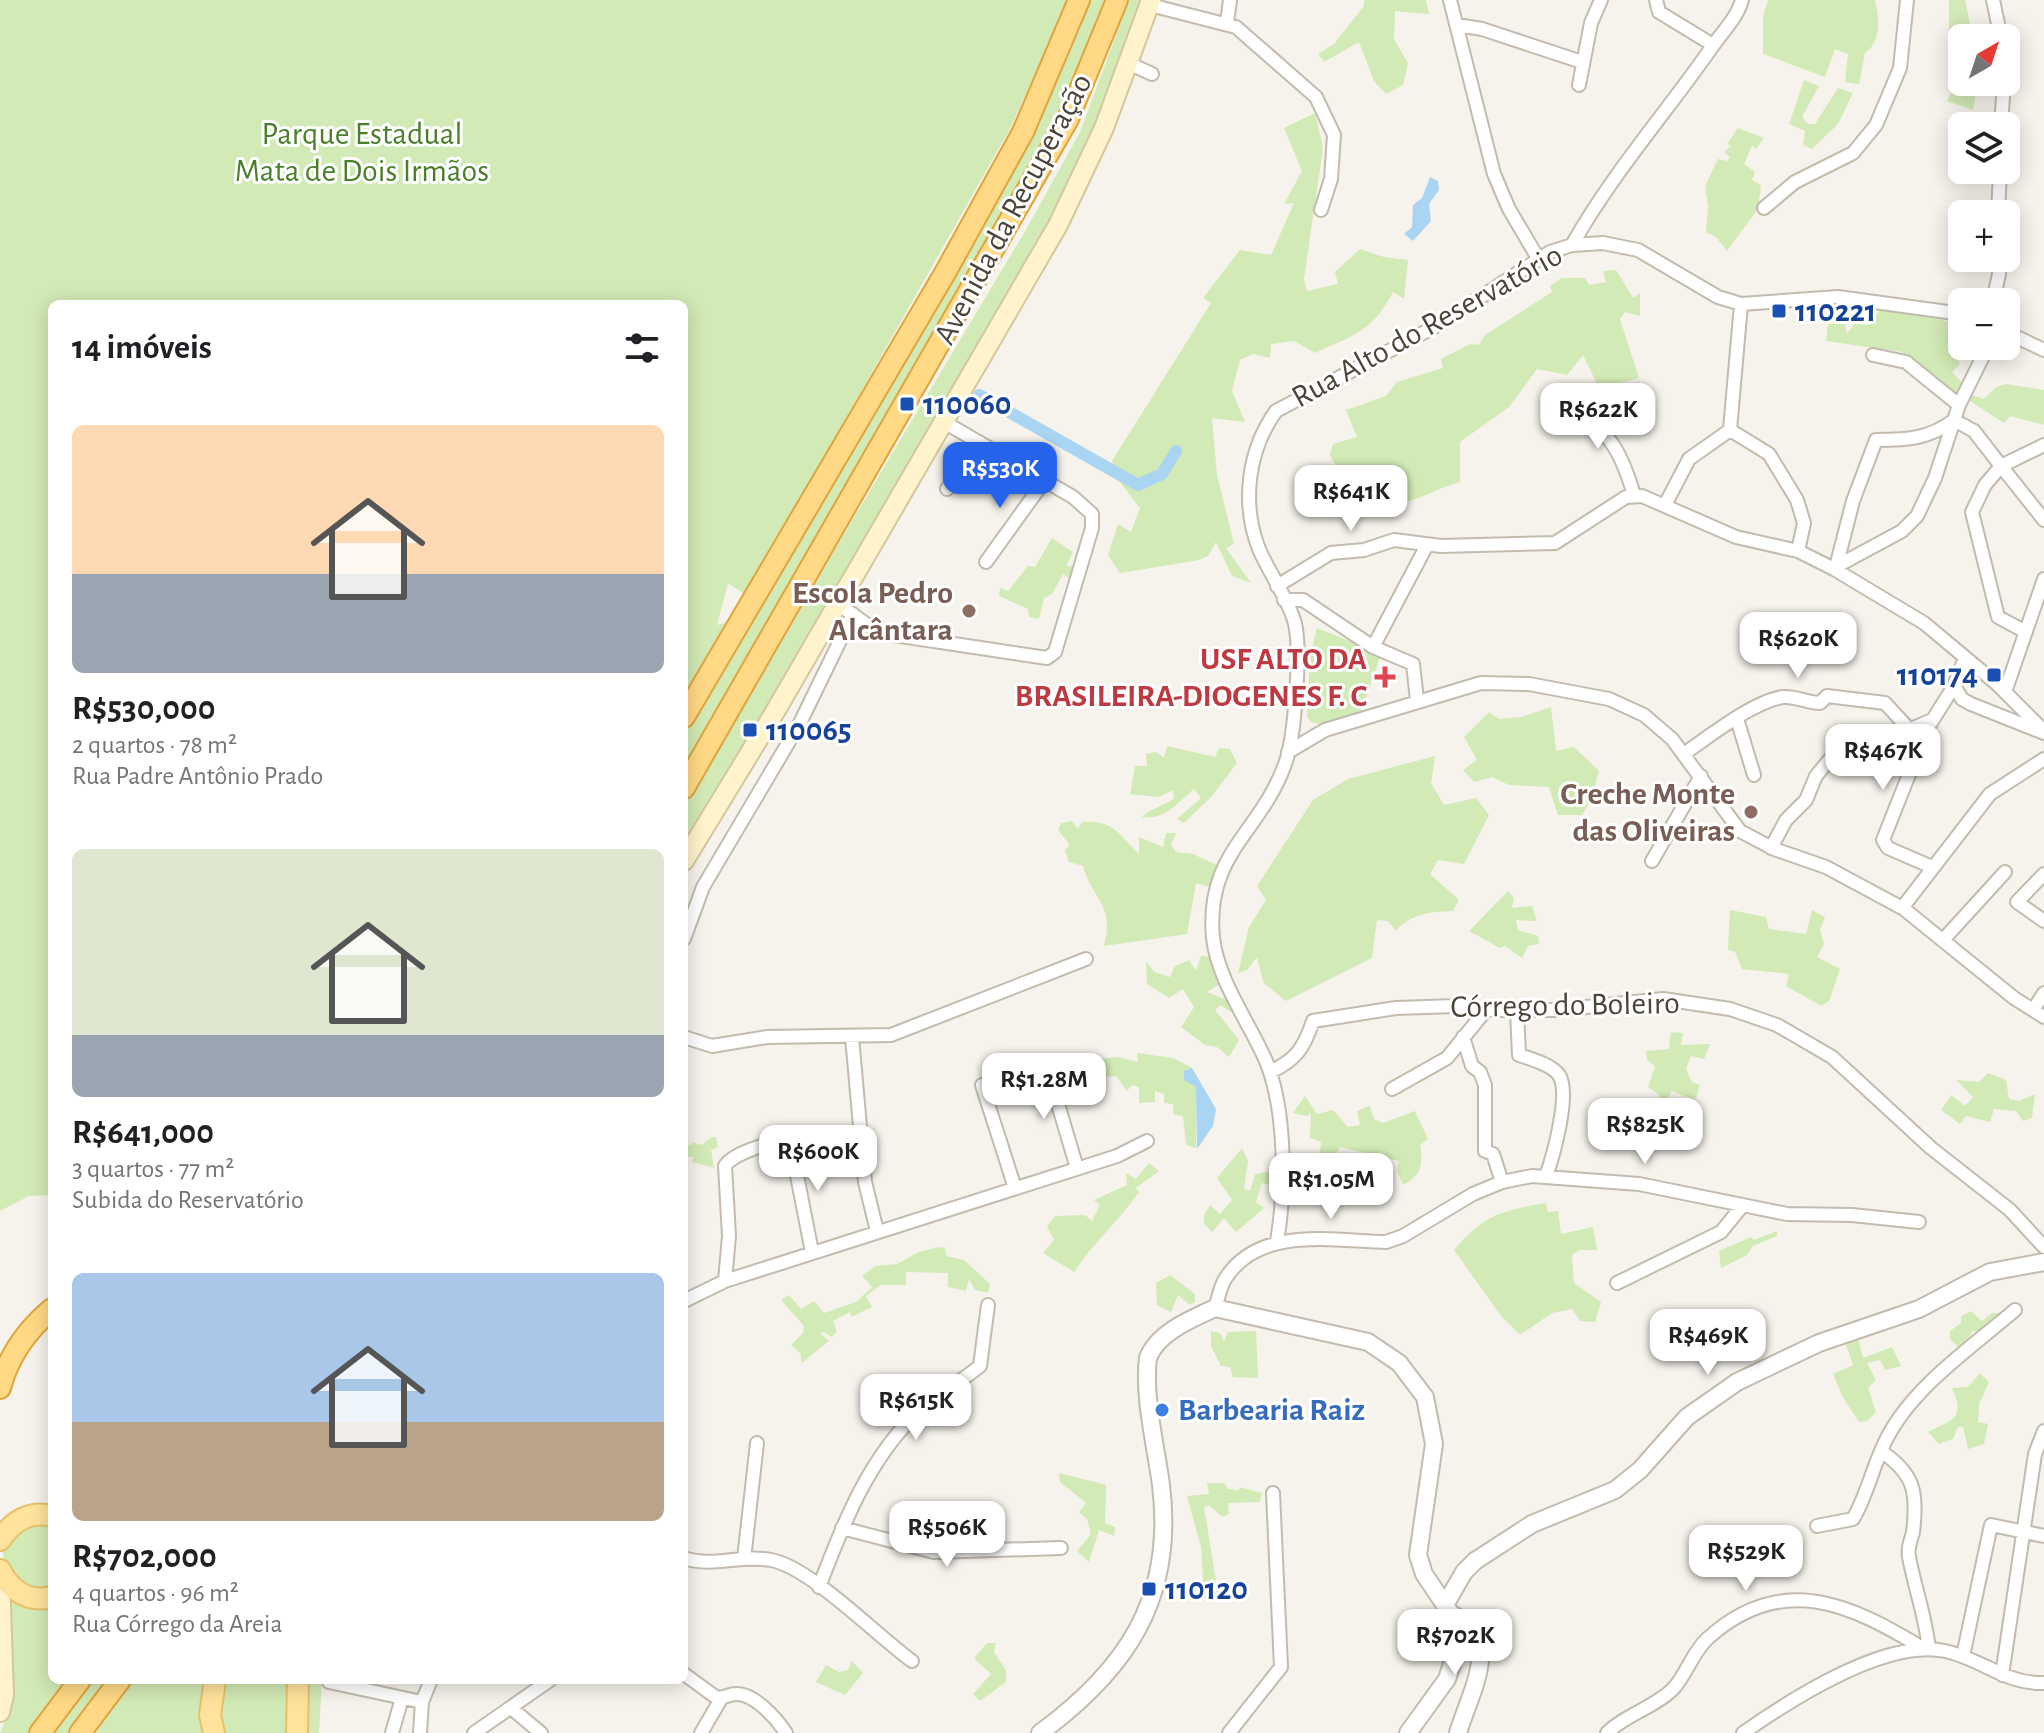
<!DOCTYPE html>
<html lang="pt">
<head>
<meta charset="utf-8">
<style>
	body { margin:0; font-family:"Alegreya Sans",sans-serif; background:#f2f2f2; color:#202124; height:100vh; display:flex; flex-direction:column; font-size:30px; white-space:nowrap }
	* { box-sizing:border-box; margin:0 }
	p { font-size:26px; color:#757577 }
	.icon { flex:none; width:44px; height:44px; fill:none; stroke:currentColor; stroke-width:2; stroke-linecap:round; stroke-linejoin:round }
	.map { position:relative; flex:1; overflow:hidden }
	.side { position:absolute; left:48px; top:300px; width:640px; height:1384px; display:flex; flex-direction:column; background:#fff; border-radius:12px; box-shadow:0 4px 20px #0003 }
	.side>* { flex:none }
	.needle { width:52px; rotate:39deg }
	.tools { position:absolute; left:1948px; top:24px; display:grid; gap:16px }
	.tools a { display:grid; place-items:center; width:72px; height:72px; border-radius:12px; background:#fff; box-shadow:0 4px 20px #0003; font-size:40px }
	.price { position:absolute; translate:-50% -68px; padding:0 18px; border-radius:16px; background:#fff; color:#222; font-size:26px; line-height:52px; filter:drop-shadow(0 2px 4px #0008) }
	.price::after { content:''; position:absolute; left:50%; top:48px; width:24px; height:18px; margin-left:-12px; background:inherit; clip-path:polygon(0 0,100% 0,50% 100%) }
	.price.on { background:#2563eb; color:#fff }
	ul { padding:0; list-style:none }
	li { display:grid; align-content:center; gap:16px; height:424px; padding:0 24px }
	li span { display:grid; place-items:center; height:248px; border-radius:12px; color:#555 }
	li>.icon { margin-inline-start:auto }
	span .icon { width:144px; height:144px; fill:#fffc; stroke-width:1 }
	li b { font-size:34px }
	h2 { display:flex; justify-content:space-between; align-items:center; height:96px; padding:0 24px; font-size:34px }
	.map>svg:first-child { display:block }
	.green { fill:#d2eab5 }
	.water { fill:#a9d4f2 }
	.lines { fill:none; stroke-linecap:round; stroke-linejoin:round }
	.canal { stroke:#a9d4f2; stroke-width:12 }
	.minor-casing { stroke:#c2bbae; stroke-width:16 }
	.tertiary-casing { stroke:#c2bbae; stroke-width:20 }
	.secondary-casing { stroke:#d6c79b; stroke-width:22 }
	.primary-casing { stroke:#e6c16a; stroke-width:24 }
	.trunk-casing { stroke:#e0a43c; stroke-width:24 }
	.minor { stroke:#fff; stroke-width:12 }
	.tertiary { stroke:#fff; stroke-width:16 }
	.secondary { stroke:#fff3cd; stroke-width:18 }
	.primary { stroke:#ffe39c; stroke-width:20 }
	.trunk { stroke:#ffd985; stroke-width:20 }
	.transit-dot { fill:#1a4fb4; stroke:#fff; stroke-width:3 }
	.education-dot { fill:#8d6e63; stroke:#fff; stroke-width:3 }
	.health-dot { fill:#e0444e; stroke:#fff; stroke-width:3 }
	.shop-dot { fill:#3f7fe0; stroke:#fff; stroke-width:3 }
	.labels { text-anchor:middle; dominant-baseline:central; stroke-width:6; stroke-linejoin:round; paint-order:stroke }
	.park-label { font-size:32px; fill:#4a7f2a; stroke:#fff }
	.street-label { font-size:32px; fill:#4b4439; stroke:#fff }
	.transit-label { font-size:32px; font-weight:bold; fill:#164399; stroke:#fff; text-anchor:start }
	.education-label { font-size:32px; font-weight:bold; fill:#785e54; stroke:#fff; text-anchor:end }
	.health-label { font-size:32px; font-weight:bold; fill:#be3a42; stroke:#fff; text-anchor:end }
	.shop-label { font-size:32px; font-weight:bold; fill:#366cbe; stroke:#fff; text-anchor:start }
</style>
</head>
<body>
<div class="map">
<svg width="2044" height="1733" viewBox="0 0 2044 1733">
	<rect width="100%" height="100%" fill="#f6f3ec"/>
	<path class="green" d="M0,0H1068L1011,127L746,595L728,583L717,625L732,621L684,705V304H52V1195L29,1196L0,1211Z
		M1088,0H1108L1060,119L684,775V735L1011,170L1045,108Z
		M1129,0H1145C1121,77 1085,150 1049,222L684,850V802L1027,228L1080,132Z
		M1364,0H1426L1429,14L1395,11L1394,39L1408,63L1403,85L1386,94L1374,81L1359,42L1324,62L1318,54L1334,44L1364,6Z
		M1768,0H1875C1879,19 1882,41 1865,53L1859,84L1845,82L1848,54L1835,49L1825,77L1763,54V16Z
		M1949,0H1965L1970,24L1979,29V38H1962V82H1978L1973,110L1947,101L1956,83L1949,52Z
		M1804,80L1819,86L1802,117L1808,124H1815L1838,88L1853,93L1838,124L1812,149L1803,145L1805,131L1789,124Z
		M1315,113L1323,148L1304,279L1307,291L1338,284L1335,272L1360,249L1384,257L1408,260L1404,299L1393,292C1372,332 1354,335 1315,353L1294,341L1271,344L1270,358L1253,354L1240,360L1232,391L1245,422L1212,418L1217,475L1234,544L1226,548L1251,583L1232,576L1216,542L1208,556L1199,560L1120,573L1108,555L1118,524L1131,532L1140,508L1119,481L1112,461L1211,303L1203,298L1240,250L1271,255L1294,203L1284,204L1302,171L1284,128Z
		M1738,128L1764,138L1756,149L1752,146L1744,164L1755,172L1752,180L1761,185L1758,209L1727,251L1716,237L1706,232L1708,206L1705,186L1718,159L1727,161L1730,157L1724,152L1731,146L1727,144Z
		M1616,270L1633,298L1640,293V316L1625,312L1620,319L1639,378L1599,388L1583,355L1567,375L1537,369L1509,407L1460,442V482C1439,487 1425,498 1404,502L1386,477L1374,491L1370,469L1338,470L1330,455L1333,444L1357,437L1346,410L1386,396L1397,382L1443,368L1441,359L1470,344L1479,345L1485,335L1552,292L1550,286L1562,278H1585L1589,285L1606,282L1603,271Z
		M1884,307L1960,324L1952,350L1960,364L1952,372L1965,386L1959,396L1902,352L1826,341L1828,324L1845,322L1847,334L1854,324L1866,325Z
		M2006,384L2044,390V425L2010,416L2004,423L1967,399L1969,394L1984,399L1996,387Z
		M1052,538L1073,552L1066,566H1076L1072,580L1063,574L1052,594L1044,598L1039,619L1029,617L1028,609L999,596L1000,588L1008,591L1028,566L1035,567Z
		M1317,628L1381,654L1362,710L1327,726L1311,722L1307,717L1310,656Z
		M1551,707L1556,751L1574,747L1599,771L1591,800L1582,815H1558L1549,787L1509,785L1492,777L1474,782L1463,770L1477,760L1464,737L1489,712L1499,719L1522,717Z
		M1167,746L1215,757L1219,748L1230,749L1237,763L1212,796L1184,823L1177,819L1201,798L1194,789C1179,801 1165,821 1142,817C1152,807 1164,807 1174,798L1173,790L1159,797L1130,794L1135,766H1147L1146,754L1156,752L1164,758Z
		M1435,756L1431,783L1444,805L1476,798L1489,815L1464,864L1438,860L1430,874L1459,900L1453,911C1430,912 1412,913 1396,931L1388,921L1377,920L1372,958L1286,1001L1263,982L1257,957L1247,970L1238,973L1249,927L1266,900L1257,886L1313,800L1348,779Z
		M1072,821L1078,829L1082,822C1115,820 1119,835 1139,854V837L1163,847L1166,833H1176L1171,844L1176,852L1193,854L1217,865L1212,888L1196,883L1187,934L1104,946C1115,903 1092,900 1083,866L1069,862L1065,850L1070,845L1058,830L1061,823Z
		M1508,891L1514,898L1512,908L1532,906L1537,921L1516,920L1518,930L1538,936L1539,944L1528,946L1522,958L1505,946L1500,948L1469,931Z
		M1730,910L1766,917L1769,929L1806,934L1812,910L1825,917L1820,930L1824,944L1817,957L1840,969L1829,1001L1821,1006L1786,986L1789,974L1742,969L1735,952L1728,950Z
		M1201,956L1212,957L1223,982L1207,992L1229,1001L1238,1016L1220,1005L1215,1010L1239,1040L1229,1057L1217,1047L1205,1045L1181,1027L1194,1007L1183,989L1169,998L1147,984L1146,961L1154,972L1170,977L1175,966L1189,960L1196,971Z
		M1671,1032L1683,1033L1681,1045L1710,1044L1704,1059L1691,1056L1686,1069L1692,1082L1700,1085L1695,1100L1672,1091L1664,1105L1658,1094L1648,1087L1655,1066L1647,1060L1646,1051L1669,1049Z
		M1137,1053L1173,1058L1192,1068L1185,1071L1196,1087V1148L1186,1145L1183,1116L1174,1115L1173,1104L1164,1103V1094L1155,1091V1102L1139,1103V1087L1132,1085L1127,1091L1116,1076L1096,1077L1092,1068L1096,1059L1118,1057L1138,1062Z
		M1988,1073L2006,1080L2009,1099L2019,1101L2035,1094L2032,1118L2023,1121L2016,1111L1994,1109L1990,1122L1966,1116L1960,1124L1941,1110L1951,1095L1965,1106L1973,1097L1956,1080L1979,1082Z
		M1305,1096L1317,1114L1333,1110L1348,1127L1360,1125L1357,1111L1370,1106L1374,1119L1383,1123L1415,1111L1428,1139L1420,1145C1424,1164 1421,1176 1403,1185L1397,1171L1399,1161L1340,1147L1330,1162L1319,1160L1321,1142L1310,1138L1311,1113L1307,1116L1293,1113Z
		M711,1137H716L718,1147L711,1150L714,1168L692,1162L693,1157L684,1156V1144L692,1145V1142L702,1145Z
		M1242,1148L1248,1161L1244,1189L1250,1191L1255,1174L1274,1171L1275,1186L1262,1183L1256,1202L1264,1208L1236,1232L1224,1218L1212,1232L1204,1224V1215L1210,1205L1220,1214L1232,1200L1217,1178Z
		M1149,1163L1159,1171L1136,1188L1139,1192C1119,1221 1093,1243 1074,1272L1043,1253L1054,1240L1047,1226L1055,1216L1085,1215L1092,1221L1100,1205L1094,1200L1127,1185L1126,1173L1136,1179Z
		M1546,1203L1548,1212L1558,1211L1561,1234L1593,1227L1597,1250H1579L1572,1255L1574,1283L1601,1302L1595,1322L1580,1321L1572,1309L1552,1313L1520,1335L1501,1316L1454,1250C1485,1214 1500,1211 1546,1203Z
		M1777,1231V1236L1753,1246L1747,1255L1721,1268L1719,1251L1751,1237L1754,1240Z
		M939,1247L945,1248L946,1256L964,1260L990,1284L988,1293L975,1290L969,1279L966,1291L948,1287V1273L906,1272V1285H881L866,1296L872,1307L851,1317L850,1312L833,1321L837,1331L832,1337L824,1332L820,1333L829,1341L802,1363L800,1353L791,1345L803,1333L804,1326L781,1300L789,1295L801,1309L814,1301L824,1313L856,1302L872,1287L862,1276L875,1266L897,1264L919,1252Z
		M1170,1275L1195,1294V1302L1190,1305L1178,1295L1171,1312L1157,1305L1156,1283Z
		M1971,1311L1982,1321L1992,1313H2002L1986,1332L1973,1331L1960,1349L1950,1339V1331L1961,1323V1316Z
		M1211,1331L1220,1333L1224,1341L1228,1332L1256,1331L1258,1378L1233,1377L1230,1367L1221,1366L1211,1346Z
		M1857,1334L1863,1358L1892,1347L1901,1366L1885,1370L1880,1360L1867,1363L1876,1380L1868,1388L1876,1412L1867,1421L1859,1422L1842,1396L1833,1374L1853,1365L1844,1339Z
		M1980,1373L1989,1382L1979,1404L1978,1422L1988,1424L1984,1444L1968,1449L1963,1427H1958L1953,1439L1939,1444L1928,1432C1952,1420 1966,1419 1952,1388L1968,1387Z
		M1059,1473L1106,1485L1105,1523L1115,1527L1114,1536L1099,1530L1089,1562L1077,1551L1091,1534L1087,1519L1079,1512L1086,1503L1060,1482Z
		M1207,1483H1224L1228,1489L1239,1490V1487L1262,1493L1260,1502L1228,1503L1229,1514L1222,1517L1209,1505L1204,1507L1219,1600L1204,1597L1201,1547L1187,1496L1209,1494Z
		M52,1520V1588L34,1591L6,1571L2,1547L13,1527Z
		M3,1582L52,1601V1680H73L32,1733H0L9,1712L13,1679Z
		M987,1643H996L994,1652L1006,1670V1682L980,1701L973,1694L991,1674L974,1658Z
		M852,1661L863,1673L845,1695L816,1682L826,1665L839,1672L848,1670Z
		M87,1680H110L68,1733H46Z
		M130,1680H210L205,1733H96Z
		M220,1680H292L289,1733H220Z
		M306,1680H322L319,1733H301L302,1690L308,1684Z"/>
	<path class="water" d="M1430,177L1438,181L1439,190L1429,204L1431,221L1413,241L1404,234L1412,227L1413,205L1422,198Z
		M1192,1068L1216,1109L1213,1126L1197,1149L1196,1087L1184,1080V1071Z"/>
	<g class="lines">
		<path class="canal" d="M979,395L1138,485L1162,474L1176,451"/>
		<g class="minor-casing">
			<path id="minor" d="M1450,0L1494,174L1509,209L1538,258
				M1656,0L1659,12L1713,45
				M1993,0L2001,38
				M1150,5L1236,27L1316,97L1334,135L1331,179L1321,210
				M1227,23L1230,0
				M1457,25L1482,29L1582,62
				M1128,63L1152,74
				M1579,85L1591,23L1601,0
				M2001,126L2004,82
				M1764,208L1795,182L1853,153L1876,125L1900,68L1907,0
				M1998,214L2000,170
				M1572,245C1612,174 1666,113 1712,47C1723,31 1737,18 1742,0
				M1993,302L1999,274L1998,258
				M1741,304L1730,430L1769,454L1797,500L1804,523L1798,551
				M2006,332L2044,350
				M1873,355L1906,362L1959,405
				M1570,403C1610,436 1619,445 1634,495
				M1954,420L1974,431L2001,466L1985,485L1972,512L1998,617L2026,632
				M2044,445L2001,466L2044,520
				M947,489L979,442
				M1665,505L1689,459L1730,430
				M986,562L1045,480
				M1839,565L1902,531L1917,516L1935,478L1959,405L1988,346
				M1836,567L1853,501L1876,440C1907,440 1929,439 1954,420
				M1277,586L1331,553L1364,550L1394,540L1441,546L1555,543L1626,497L1642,496L1736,537L1798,551L1834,569L1924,623L1997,684L2044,731
				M1284,600H1303L1373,647L1413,664L1417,700
				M838,604L866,624L894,635L1047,658L1055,652L1092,528V514L1073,497L944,422
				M1373,647L1427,545
				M1954,686L1962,699L1971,704L2044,733
				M2005,692L2044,579
				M1737,719L1754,775
				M1288,752L1325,730L1481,683L1529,684L1609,699L1644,715L1672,739L1740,831L1774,849L1826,867L1904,909L2014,998L2044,1017
				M1685,753C1710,736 1754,701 1783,697C1796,696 1808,703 1820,703L1827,696L1885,703L1908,728
				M1771,848L1786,820L1806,800L1816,776L1830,759L1847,756L1932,720
				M1652,861L1701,776
				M1932,867L1888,848L1883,840L1927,729L1954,686L1965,658
				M2044,874L2017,902L2044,921
				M1902,908L1990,794L2044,759
				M684,939L703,887L800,723L853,614
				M1943,940L2005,872
				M2033,1010L2044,993
				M1517,1011L1519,1055C1531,1059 1551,1064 1559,1075C1571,1093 1553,1157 1546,1176
				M684,1037L712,1046L767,1037L891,1035L1086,959
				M852,1037L865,1182L877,1231
				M1463,1037L1472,1066L1480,1072L1485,1085V1151L1493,1154L1502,1182
				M1046,1064L1077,1168
				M1270,1072C1296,1060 1304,1048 1313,1021L1396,1008L1456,1006L1486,1010H1558L1663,999L1730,1009L1777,1025L1832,1057L1931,1148L2010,1210L2044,1247
				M982,1085L1015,1188
				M1392,1089L1447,1058L1486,1010
				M1277,1241C1286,1189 1286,1110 1266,1061C1249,1022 1218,981 1213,938C1205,853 1260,834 1285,764C1295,738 1302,645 1294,620C1286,595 1269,573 1259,549C1241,503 1248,450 1276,411L1438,325L1550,252L1572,245L1603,243L1638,250L1718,297L1741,304L1838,297L1962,314
				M725,1281L729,1236L725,1166C733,1153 779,1137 791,1145L812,1252
				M1617,1283L1721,1232L1743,1205
				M684,1301L725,1281L1117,1156L1147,1141
				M1215,1308C1218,1300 1220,1287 1225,1279C1259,1225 1333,1241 1386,1242L1403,1236L1473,1194L1502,1182L1532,1176L1639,1184L1787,1214L1852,1215L1919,1222
				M1881,1451C1914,1474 1918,1491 1913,1532C1911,1540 1907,1548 1909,1557C1915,1589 1925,1614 1929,1649
				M1817,1526L1853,1519C1868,1494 1873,1464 1887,1438C1914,1386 1972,1347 2015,1310
				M842,1528L934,1552L1061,1548
				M684,1558C713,1568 741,1554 771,1560C810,1567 876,1635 912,1661
				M744,1559L757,1443
				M819,1587C843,1524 869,1457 920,1410C938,1393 961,1382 980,1366L988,1305
				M1963,1656L1991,1525L2044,1536
				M684,1674L717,1698C725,1698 729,1694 736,1694C754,1693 777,1719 786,1733
				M2002,1675L2035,1454L2044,1431
				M329,1682L422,1702
				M511,1708L541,1733
				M392,1733L402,1698
				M420,1733L422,1702L431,1680
				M474,1733L550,1680
				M701,1733L721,1699
				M1229,1733L1281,1667L1273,1493
				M1607,1733C1626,1714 1654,1708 1673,1689C1687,1674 1692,1653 1707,1639C1781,1571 1851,1604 1924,1649
				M1743,1733C1790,1700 1886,1638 1945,1651C1980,1658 2007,1685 2044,1683"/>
		</g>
		<g class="tertiary-casing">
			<path id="tertiary" d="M1445,1605L1464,1572L1475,1561L1532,1524L1615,1490L1640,1470L1687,1417L1737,1382L1819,1343L1919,1309L1990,1272L2044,1262
				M1451,1614C1505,1637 1470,1692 1458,1733
				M1040,1733C1127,1669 1175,1598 1161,1485C1156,1447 1143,1396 1148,1358C1157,1333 1191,1319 1215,1308L1368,1342L1399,1363L1425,1397L1434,1444L1418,1555L1424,1574L1451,1614L1457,1649L1447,1679L1408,1733"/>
		</g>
		<g class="secondary-casing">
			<path id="secondary" d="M684,861L776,710L1058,225L1104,128L1151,0
				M0,1577L4,1695L0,1712"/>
		</g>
		<g class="primary-casing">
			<path id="primary" d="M0,1540C12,1522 29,1510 52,1516
				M0,1570C11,1591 28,1603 52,1597
				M214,1733L210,1715L215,1680
				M297,1733L298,1680"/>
		</g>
		<g class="trunk-casing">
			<path id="trunk" d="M684,717L945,273L1023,132L1079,0
				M684,788L1068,119L1117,0
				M0,1388C8,1357 27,1330 52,1309
				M40,1733L80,1680
				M80,1733L120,1680"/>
		</g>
		<use href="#minor" class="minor"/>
		<use href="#tertiary" class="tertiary"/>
		<use href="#secondary" class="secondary"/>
		<use href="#primary" class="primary"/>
		<use href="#trunk" class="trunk"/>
	</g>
	<g class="transit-dot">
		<rect x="1771" y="303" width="16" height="16" rx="4"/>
		<rect x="899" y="396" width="16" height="16" rx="4"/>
		<rect x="1986" y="667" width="16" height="16" rx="4"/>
		<rect x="742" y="722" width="16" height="16" rx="4"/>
		<rect x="1141" y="1581" width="16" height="16" rx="4"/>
	</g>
	<g class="education-dot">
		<circle cx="969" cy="611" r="8"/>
		<circle cx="1751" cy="812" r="8"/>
	</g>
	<path class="health-dot" d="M1381 665h8v8h8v8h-8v8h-8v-8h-8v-8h8z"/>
	<circle class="shop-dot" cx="1162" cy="1410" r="8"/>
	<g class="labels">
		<g class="park-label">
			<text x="362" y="134">Parque Estadual<tspan x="362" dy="37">Mata de Dois Irmãos</tspan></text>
		</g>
		<g class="street-label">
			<text transform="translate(1013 209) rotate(-62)">Avenida da Recuperação</text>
			<text transform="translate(1427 326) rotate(-29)">Rua Alto do Reservatório</text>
			<text transform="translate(1565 1005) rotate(-1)">Córrego do Boleiro</text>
		</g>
		<g class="transit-label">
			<text x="1795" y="311">110221</text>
			<text x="923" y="404">110060</text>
			<text x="1978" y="675" text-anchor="end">110174</text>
			<text x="766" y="730">110065</text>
			<text x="1165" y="1589">110120</text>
		</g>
		<g class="education-label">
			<text x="953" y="593">Escola Pedro<tspan x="953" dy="37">Alcântara</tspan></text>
			<text x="1735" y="794">Creche Monte<tspan x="1735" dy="37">das Oliveiras</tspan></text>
		</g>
		<g class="health-label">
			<text x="1367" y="659">USF ALTO DA<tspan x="1367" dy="37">BRASILEIRA-DIOGENES F. C</tspan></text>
		</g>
		<g class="shop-label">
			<text x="1178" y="1410">Barbearia Raiz</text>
		</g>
	</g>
</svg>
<div class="tools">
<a><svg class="needle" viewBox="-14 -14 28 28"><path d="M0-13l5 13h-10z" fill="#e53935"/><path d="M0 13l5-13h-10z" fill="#757577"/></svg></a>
<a><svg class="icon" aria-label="layers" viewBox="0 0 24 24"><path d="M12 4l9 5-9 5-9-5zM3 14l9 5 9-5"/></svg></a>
<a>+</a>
<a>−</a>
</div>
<b class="price" style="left:1598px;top:451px">R$622K</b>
<b class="price on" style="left:1000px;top:510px">R$530K</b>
<b class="price" style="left:1351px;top:533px">R$641K</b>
<b class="price" style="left:1798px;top:680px">R$620K</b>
<b class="price" style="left:1883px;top:792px">R$467K</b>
<b class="price" style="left:1044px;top:1121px">R$1.28M</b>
<b class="price" style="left:1645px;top:1166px">R$825K</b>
<b class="price" style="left:818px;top:1193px">R$600K</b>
<b class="price" style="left:1331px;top:1221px">R$1.05M</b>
<b class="price" style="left:1708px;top:1377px">R$469K</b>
<b class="price" style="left:916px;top:1442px">R$615K</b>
<b class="price" style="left:947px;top:1569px">R$506K</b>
<b class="price" style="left:1746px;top:1593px">R$529K</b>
<b class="price" style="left:1455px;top:1677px">R$702K</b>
<section class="side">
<h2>14 imóveis<svg class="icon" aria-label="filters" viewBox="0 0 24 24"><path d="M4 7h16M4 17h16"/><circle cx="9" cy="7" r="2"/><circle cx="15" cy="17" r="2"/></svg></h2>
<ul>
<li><span style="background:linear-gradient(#ffd9b3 60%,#9aa5b1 0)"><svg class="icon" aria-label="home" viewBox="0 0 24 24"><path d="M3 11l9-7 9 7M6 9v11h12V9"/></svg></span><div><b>R$530,000</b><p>2 quartos · 78 m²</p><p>Rua Padre Antônio Prado</p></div></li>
<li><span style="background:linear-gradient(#dfe7d0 75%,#9aa5b1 0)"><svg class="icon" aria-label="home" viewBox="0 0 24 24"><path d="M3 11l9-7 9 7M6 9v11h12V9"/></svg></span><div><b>R$641,000</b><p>3 quartos · 77 m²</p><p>Subida do Reservatório</p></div></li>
<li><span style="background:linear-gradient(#a9c7e8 60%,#b9a48a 0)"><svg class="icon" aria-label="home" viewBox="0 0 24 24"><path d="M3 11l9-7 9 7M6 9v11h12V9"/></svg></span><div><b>R$702,000</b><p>4 quartos · 96 m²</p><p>Rua Córrego da Areia</p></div></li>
</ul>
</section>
</div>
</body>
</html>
